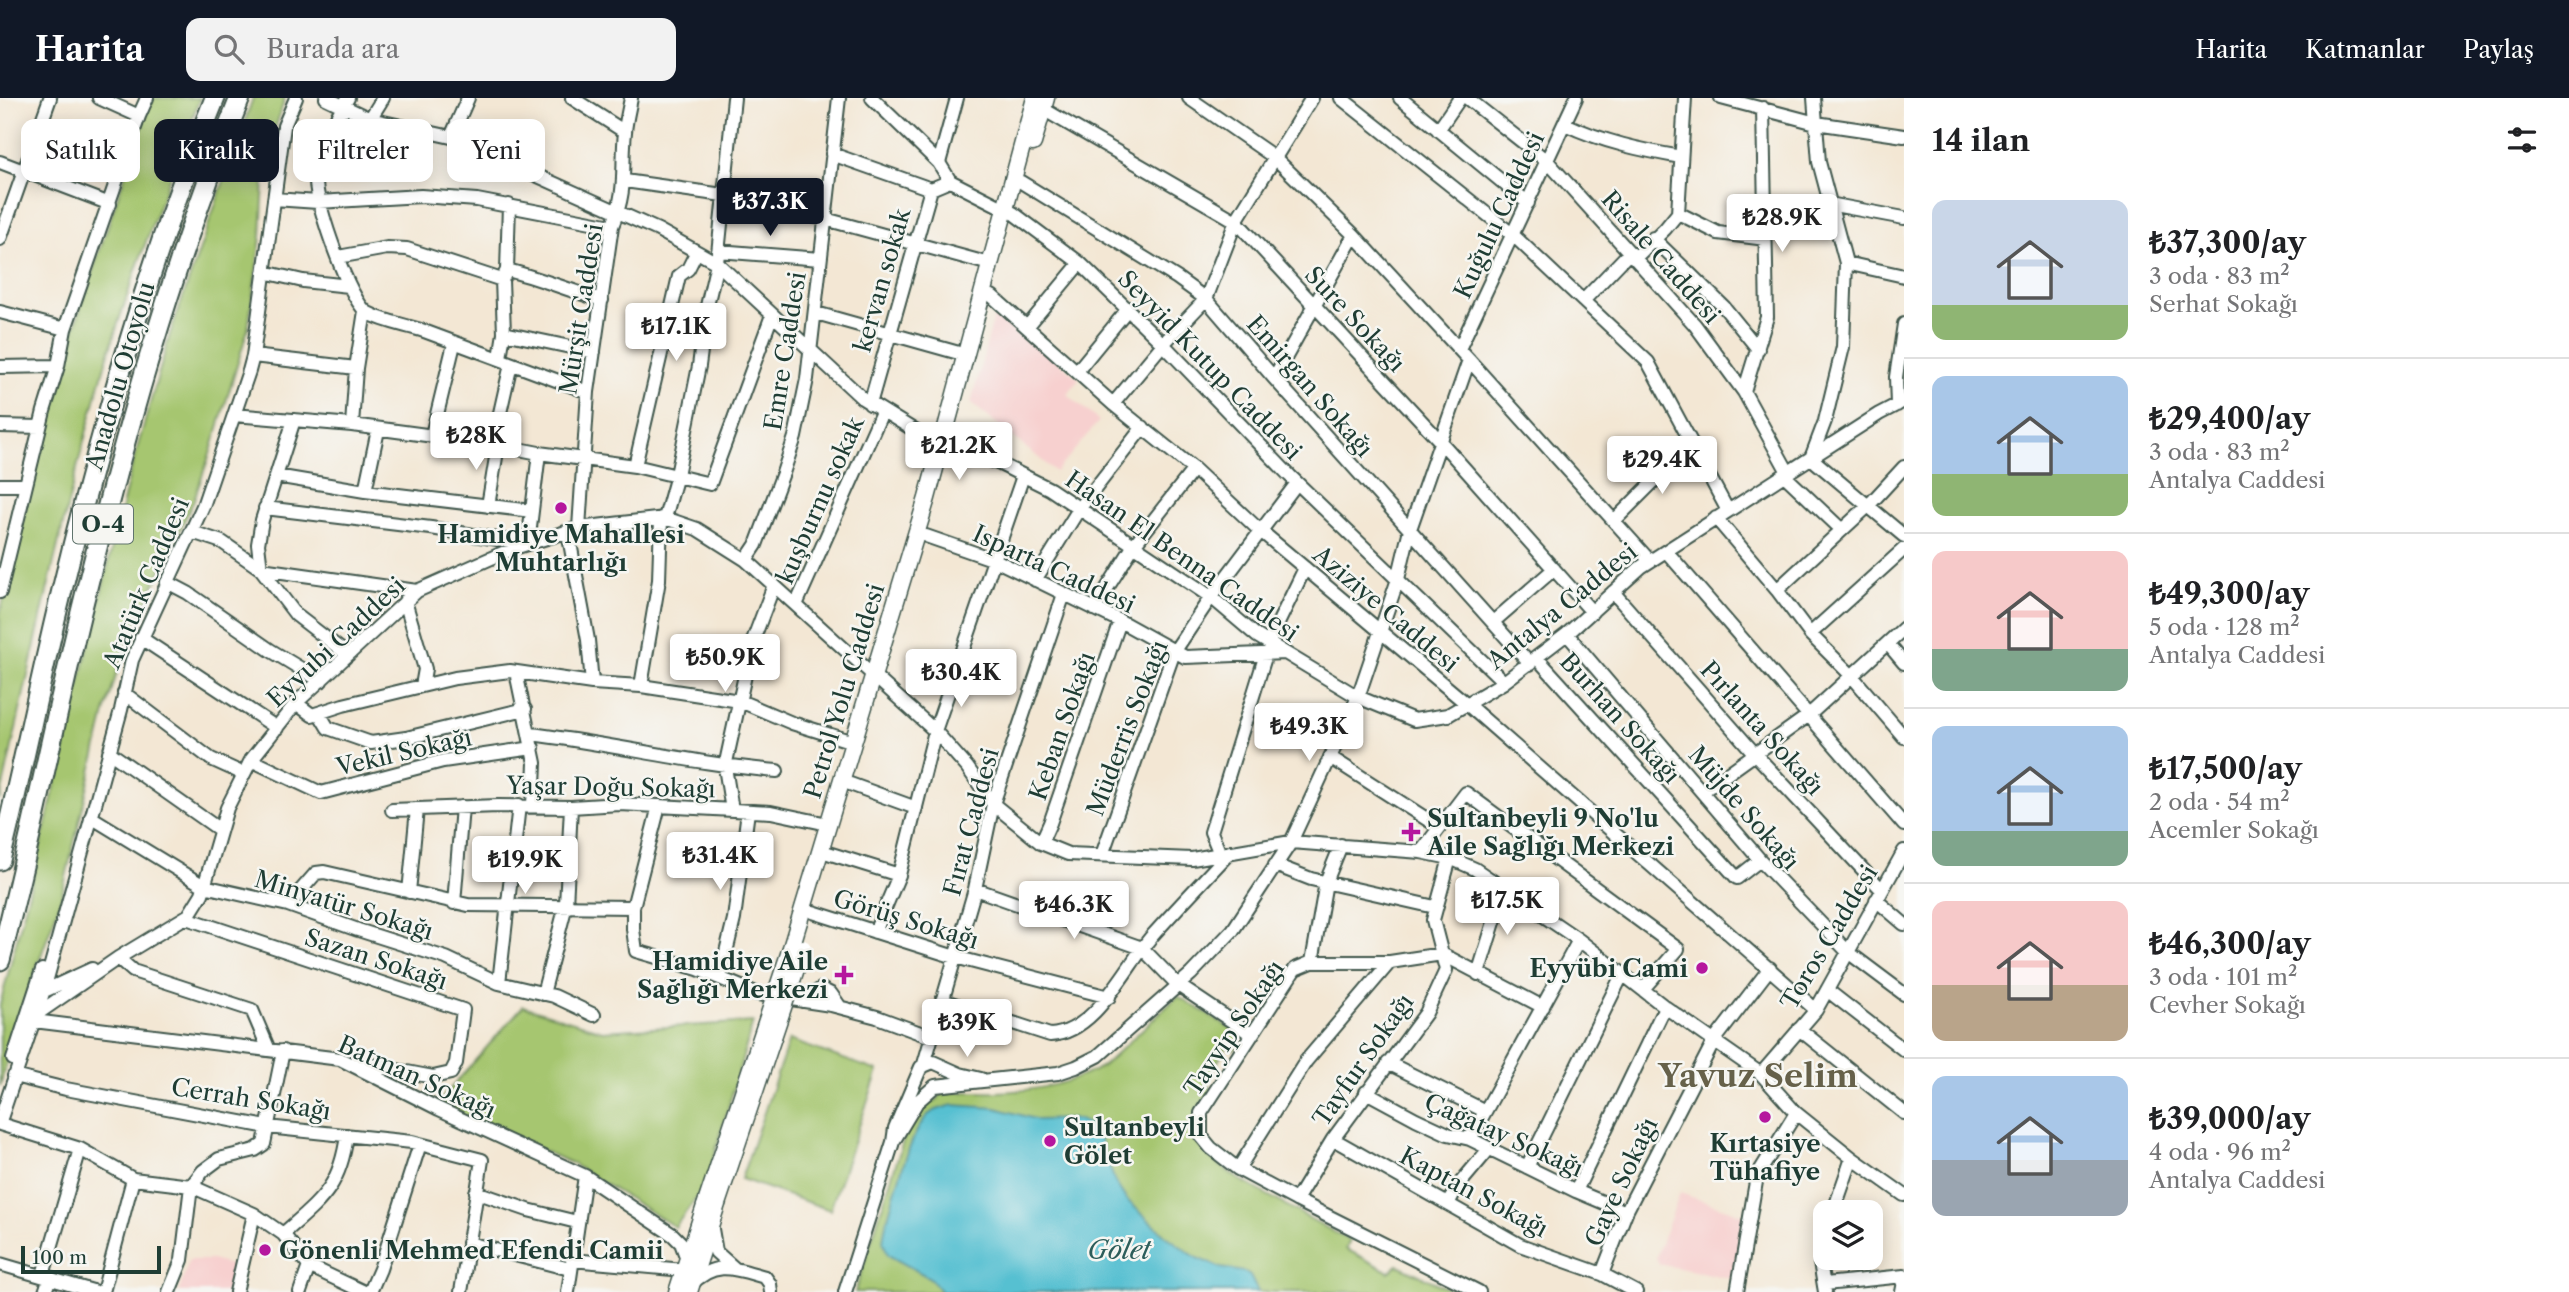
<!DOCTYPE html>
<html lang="tr">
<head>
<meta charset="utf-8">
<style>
	body { margin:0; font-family:"Libre Caslon Text",serif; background:#f2f2f2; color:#202124; height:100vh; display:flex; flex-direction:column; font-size:26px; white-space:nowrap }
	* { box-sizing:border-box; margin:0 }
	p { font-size:23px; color:#757577 }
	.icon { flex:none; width:38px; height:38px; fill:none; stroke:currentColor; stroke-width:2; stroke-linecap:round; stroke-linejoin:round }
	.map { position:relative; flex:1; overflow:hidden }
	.details { display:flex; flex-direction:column; background:#fff; width:665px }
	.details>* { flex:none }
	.top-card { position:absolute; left:21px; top:21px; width:665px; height:63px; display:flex; gap:14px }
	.fabs { position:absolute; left:1813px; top:1102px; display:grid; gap:14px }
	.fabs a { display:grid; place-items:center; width:70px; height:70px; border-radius:14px; background:#fff; box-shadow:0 4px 18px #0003; font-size:35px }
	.scale { position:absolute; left:21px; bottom:18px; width:140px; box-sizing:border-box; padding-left:7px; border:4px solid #1f3d34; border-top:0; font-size:19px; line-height:24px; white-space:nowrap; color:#1f3d34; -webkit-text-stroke:5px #f6f6f2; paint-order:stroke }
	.price { position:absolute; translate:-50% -60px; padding:0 16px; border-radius:7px; background:#fff; color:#222; font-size:23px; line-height:46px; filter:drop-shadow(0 2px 4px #0008) }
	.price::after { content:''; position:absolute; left:50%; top:42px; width:21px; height:16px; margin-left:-10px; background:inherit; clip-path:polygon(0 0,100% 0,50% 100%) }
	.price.on { background:#111827; color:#fff }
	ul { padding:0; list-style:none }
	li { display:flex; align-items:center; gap:21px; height:175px; padding:0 28px }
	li+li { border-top:2px solid #e0e0e0 }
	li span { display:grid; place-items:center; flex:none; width:196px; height:140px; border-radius:14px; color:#555 }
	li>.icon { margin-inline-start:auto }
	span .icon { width:84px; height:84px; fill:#fffc; stroke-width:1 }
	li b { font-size:30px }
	h2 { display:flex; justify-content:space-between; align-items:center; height:84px; padding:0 28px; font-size:30px }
	.pill { padding:0 24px; border-radius:14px; background:#fff; box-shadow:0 4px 18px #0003; font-size:24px; line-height:63px }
	.pill.on { background:#111827; color:#fff }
	header { display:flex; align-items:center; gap:42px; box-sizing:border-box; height:98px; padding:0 35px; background:#111827; color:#fff }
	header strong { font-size:33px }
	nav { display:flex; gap:38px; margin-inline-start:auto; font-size:24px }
	.search { width:490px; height:63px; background:#f2f2f2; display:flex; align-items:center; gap:18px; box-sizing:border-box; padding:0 24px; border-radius:14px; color:#757577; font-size:26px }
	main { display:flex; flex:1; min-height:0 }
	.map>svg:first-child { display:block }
	.built { fill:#f7d0cf }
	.green { fill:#a6c66f; stroke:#628252; stroke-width:2 }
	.water { fill:#56c0d1; stroke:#3a7e82; stroke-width:2 }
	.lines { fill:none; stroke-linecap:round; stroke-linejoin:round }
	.minor-casing { stroke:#3f564c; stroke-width:16 }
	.major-casing { stroke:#3f564c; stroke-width:19 }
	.highway-casing { stroke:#3f564c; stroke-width:23 }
	.minor { stroke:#fff; stroke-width:12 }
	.major { stroke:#fff; stroke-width:16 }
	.highway { stroke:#fff; stroke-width:19 }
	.major-bridge-casing { stroke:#3f564c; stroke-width:19; stroke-linecap:butt }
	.major-bridge { stroke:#fff; stroke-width:16 }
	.poi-dot { fill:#b5179e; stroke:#f6f6f2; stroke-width:2.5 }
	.labels { text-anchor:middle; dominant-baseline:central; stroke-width:5; stroke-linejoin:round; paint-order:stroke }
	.shield { fill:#f6f6f2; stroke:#60746d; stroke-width:2 }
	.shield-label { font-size:23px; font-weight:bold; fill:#1f3d34 }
	.street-label { font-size:24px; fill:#1f3d34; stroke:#f6f6f2 }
	.poi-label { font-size:24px; font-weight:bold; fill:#1f3d34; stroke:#f6f6f2; text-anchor:start }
	.water-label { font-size:26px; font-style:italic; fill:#2d5e5b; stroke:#f6f6f2 }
	.district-label { font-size:32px; font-weight:bold; fill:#66614a; stroke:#f6f6f2 }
</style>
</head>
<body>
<header>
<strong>Harita</strong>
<div class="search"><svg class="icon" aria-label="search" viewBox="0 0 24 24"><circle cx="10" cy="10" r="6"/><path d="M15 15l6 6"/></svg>Burada ara</div>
<nav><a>Harita</a><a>Katmanlar</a><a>Paylaş</a></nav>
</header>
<main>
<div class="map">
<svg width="1904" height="1194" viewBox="0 0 1904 1194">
	<rect width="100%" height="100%" fill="#f6f6f2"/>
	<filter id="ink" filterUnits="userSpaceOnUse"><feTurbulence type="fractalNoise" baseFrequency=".0143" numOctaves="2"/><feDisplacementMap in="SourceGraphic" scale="14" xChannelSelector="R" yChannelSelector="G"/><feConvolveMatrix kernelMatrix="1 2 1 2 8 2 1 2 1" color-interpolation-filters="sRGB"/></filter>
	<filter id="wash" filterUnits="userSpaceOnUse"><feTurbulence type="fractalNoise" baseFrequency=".00686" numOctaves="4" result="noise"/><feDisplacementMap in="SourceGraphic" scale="28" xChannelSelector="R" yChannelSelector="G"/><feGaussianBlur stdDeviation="1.57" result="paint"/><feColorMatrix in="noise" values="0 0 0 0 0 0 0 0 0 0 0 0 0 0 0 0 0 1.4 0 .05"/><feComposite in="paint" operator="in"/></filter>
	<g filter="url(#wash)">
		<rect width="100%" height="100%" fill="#f3e7d4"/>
		<path class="built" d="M996,211L1079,281L1067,296L1099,323L1056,374L971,305Z
			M1680,1095L1744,1117L1734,1181L1659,1166L1656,1159Z
			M189,1162H212L236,1169L231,1194H179Z"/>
		<path class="green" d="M151,0H200C167,86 133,174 106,264C64,408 33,556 0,702V516L46,326L83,202Z
			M253,0H285L265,62L261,139L248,231L211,353L193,404L124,551L106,611L60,804L21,914L0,988V907L36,767L130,375L170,236Z
			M1178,898L1236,934L1241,940L1235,952L1227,948L1205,985L1212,991L1194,1017L1196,1038L1207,1057L1237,1080L1350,1143L1346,1151L1389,1174L1398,1167L1455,1194H855L906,1034L923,1009L938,1001L941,996C959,992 977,995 996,994C1034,993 1070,987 1103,968Z
			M523,908L602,933L753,924L706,1086L675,1129L571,1065L437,1006Z
			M789,942L878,973L830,1112L741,1081Z"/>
		<path class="water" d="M954,1007L996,1010L1038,1022L1077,1021L1091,1027L1098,1036L1115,1084L1126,1101L1165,1137L1197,1160L1221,1170L1244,1174L1250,1178L1258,1194H941L930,1180L888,1157L883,1143L885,1130C893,1103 909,1035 928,1017C935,1011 945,1009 954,1007Z"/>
	</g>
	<g filter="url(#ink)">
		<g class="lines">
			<g class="minor-casing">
				<path id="minor" d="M99,0L139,18
					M326,0L370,21L451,39L658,132L717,165L862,300L930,342L1000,366L1050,391L1211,499L1257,538L1358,599L1414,622L1448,617L1504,584L1567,536L1641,469L1879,316L1904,303
					M348,0C334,23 315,55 316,84C316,106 350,205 368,215C385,224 406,227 424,233C479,254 533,273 588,294
					M572,0L625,34
					M872,0L939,65L950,83L1013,115L1080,165L1163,246L1290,378L1504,584
					M1341,0L1513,137L1648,264L1728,413
					M1400,0L1528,105
					M1467,0L1548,64L1695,227L1744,294L1788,374
					M1721,0L1816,25L1904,38
					M1043,11L1236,123L1440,343L1592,514
					M370,21L383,0
					M1565,26C1603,44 1641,52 1681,59
					M1438,32L1460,0
					M451,39L468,0
					M832,56L931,91
					M0,64L110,106
					M939,65L957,0
					M625,83L723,97L825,121L990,166
					M1021,84L1177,180L1206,201L1274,280L1530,566
					M274,101L318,104L421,98L477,102L612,128
					M1829,106L1904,120
					M1678,115L1718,135L1766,141
					M1653,140L1724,209L1758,251
					M0,141L50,0
					M718,153L820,161
					M338,159L387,150L407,151L502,182
					M1635,160L1665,131L1678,115L1685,0
					M1846,165L1904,178
					M507,172C540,180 570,193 602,202
					M264,174L303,183L349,188
					M992,198L1113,306L1194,371L1256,429L1468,607L1816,912
					M1583,203L1630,154
					M0,214L65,231
					M816,215L966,257
					M1027,229L1080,165
					M504,235L594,254
					M1459,251L1576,0
					M253,258L356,270
					M500,260L504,235L502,182L507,172L509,107
					M1469,262L1650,463
					M0,269L58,268
					M1078,272L1127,212
					M1274,280L1354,137
					M1744,294L1767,219L1763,10
					M870,306L931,91L950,83
					M1113,306L1163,246L1206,201L1236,123L1312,0
					M1897,307L1896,279L1904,226
					M234,317L352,327L493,346L539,355L635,368L710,386L772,217
					M294,322L262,422L258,446L261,471L296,517L348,557
					M352,327L356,270L365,213
					M0,328L40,329
					M432,337L454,246
					M493,346L511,266
					M1811,360L1825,323L1843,249L1846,165L1819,64L1814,0
					M1811,360L1904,438
					M635,368L679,178L688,171L696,155
					M1784,377L1842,432
					M276,378L365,393L532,413
					M0,387H26
					M365,393L378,332
					M488,408L498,347
					M265,410L431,430L528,446L539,355
					M665,420L677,377L699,268L707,208L717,165L734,0
					M1716,420L1777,492L1810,536L1851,577L1904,639
					M1614,423L1668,369L1696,353
					M579,430L588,294L612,128C628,91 621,71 625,34C626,22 629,11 631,0
					M192,434L222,444L261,471L417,493
					M568,434L588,542L592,585
					M926,438L995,462L1120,523L1185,559L1285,555
					M1666,453L1904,727
					M746,462L756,447L783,375L795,339L807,281L839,0
					M1035,482L1079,411L1143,329
					M167,484L188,495L270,552L321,583
					M1777,492L1868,408L1904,369
					M0,494L44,313L58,268L65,231L139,18L147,0
					M1613,494L1755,656L1882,792
					M405,503L425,571L422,588
					M796,507L882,314
					M1094,511L1134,447L1194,371
					M1493,524L1554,471
					M1567,536L1760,762L1848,854L1904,896
					M1810,536L1904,451
					M141,540L277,630
					M1269,544L1305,470
					M1888,546L1904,565
					M1537,560L1737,780L1760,762
					M516,574L535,665L533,707
					M641,588L659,482L661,420
					M124,595L211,661L244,676
					M296,605L312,617L343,607L455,580L510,573L592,585L641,588L740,603L792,625L853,644
					M319,615L328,630L371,645L406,640L525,611
					M531,636C613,646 694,666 777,673
					M109,654L220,732
					M1330,659L1439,729
					M251,662L321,695L443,663L533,650
					M850,686L916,710
					M1702,694L1809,617L1904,530
					M659,708L633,809V831L636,853L698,871L758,896L831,907L877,919L931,939
					M392,712L498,708L571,709L620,706L771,714L828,726
					M732,712L725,669L752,545L774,487
					M91,719L204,788L288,807L358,832L446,860L499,885L554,898L594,917
					M1041,745L1050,725L1120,523
					M1341,747L1326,784L1312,864L1295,871L1201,1015V1038L1211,1050L1238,1071L1296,1102L1479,1194
					M1421,754L1466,695L1678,851L1643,891
					M828,755L899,777
					M1220,756L1211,734L1266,556
					M1102,757L1174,554L1211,499L1297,385
					M1275,767L1311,781L1435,809
					M975,791L1142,850L1178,887L1251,936
					M409,794L417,711
					M1876,802L1904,826
					M454,805L462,709
					M288,807L316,775L324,774L468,807L633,809
					M813,814L955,859L1109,899
					M186,820L463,912L456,965L451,975L433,979L355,964
					M875,834L899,777L935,633L1023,378
					M118,860L133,873L252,912L269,952
					M1312,864H1390L1442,856L1543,909
					M1478,876L1504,792
					M720,879L734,821L748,713
					M499,885L519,707
					M1827,892L1904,952
					M42,894L92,871
					M543,896L566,807L571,709
					M942,902L1050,937C1096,935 1125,869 1152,838C1177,810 1204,782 1230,754
					M802,903L821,891L831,896L840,909
					M37,916L118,860L189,817L202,796L227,710L251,662L296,605L417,493L514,450L579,430L665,420L697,431L746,462L935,633L967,669L993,706L1041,745L1068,756L1192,761L1291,744L1421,754L1450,760L1475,771L1579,842L1665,909L1761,976L1796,1015L1852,1060L1904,1097
					M34,923L340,961L439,1011L585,1078L673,1137L681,1145L687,1161
					M1799,931L1904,1015
					M13,961L42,872
					M1388,965L1485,1013
					M924,966L975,791L993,706L1064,496
					M1761,976L1816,912L1904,753
					M14,978L66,991L267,1029L412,1044L482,1062L461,1194
					M1366,994L1416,1021L1448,1036L1470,1041L1576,1093L1626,1114
					M0,1023L44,892L121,612L132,562L203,408L249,273L253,258L284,28L296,0
					M0,1026L80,1051L133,1081L191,1088L254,1116L283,1136L309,1168L364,1194
					M1333,1041L1520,1147L1602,1176L1636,1194
					M1470,1041L1579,842
					M893,1044L917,1004L935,988L1058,975L1076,969L1098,958L1191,876L1233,832L1291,744L1358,599L1398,481L1410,431L1469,262L1354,137L1274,59L1189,0
					M1527,1069L1623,875
					M1238,1071L1306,963L1390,864
					M1576,1093L1665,909
					M476,1094L528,1112L577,1124
					M1296,1102L1333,1041L1426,915L1446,872L1433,822L1450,760
					M1448,1106L1457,1089L1489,1051
					M1833,1115L1852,1060
					M712,1131L716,1154L734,1170
					M283,1136C321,1102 340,1090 347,1037
					M468,1145L570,1171
					M1825,1145L1820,1164L1825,1194
					M572,1162L684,1172
					M0,1166L96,1194
					M1602,1176L1626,1114L1714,943L1770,870
					M43,1177L80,1051
					M1825,1186L1904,1178
					M691,1187C715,1161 736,1171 765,1179L770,1186L771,1194
					M45,1194L50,1179
					M103,1194L133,1081
					M169,1194L182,1162L191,1088L203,1073L219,1061L255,1052L264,1046L283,953
					M236,1194L254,1116
					M300,1194L309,1168
					M370,1194L380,1171L420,1046
					M568,1194L585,1078
					M845,1194L893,1044L895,1030L921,969L933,964L960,976L981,981
					M1737,1194L1757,1078L1796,1015
					M1902,1194L1904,1184"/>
			</g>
			<g class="major-casing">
				<path id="major" d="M1033,45L1046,0
					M791,850L927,400L1035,0
					M677,1194L705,1108
					M689,1194L717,1106"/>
			</g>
			<g class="highway-casing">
				<path id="highway" d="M0,762C23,670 41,576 64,484C104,319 151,157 215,0
					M0,862C31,744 54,624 83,506C125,334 173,164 240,0"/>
			</g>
			<use href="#minor" class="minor"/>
			<use href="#major" class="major"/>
			<use href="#highway" class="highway"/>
			<g class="major-bridge-casing">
				<path id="major-bridge" d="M717,1106L803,850
					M705,1108L791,850"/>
			</g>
			<use href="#major-bridge" class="major-bridge"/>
		</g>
	</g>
	<g class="poi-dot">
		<circle cx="561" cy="410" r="7"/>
		<path d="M1407.5 723.5h7v7h7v7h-7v7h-7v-7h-7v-7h7z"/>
		<circle cx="1702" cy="870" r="7"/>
		<path d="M840.5 866.5h7v7h7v7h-7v7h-7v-7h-7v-7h7z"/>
		<circle cx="1765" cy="1019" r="7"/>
		<circle cx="1050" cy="1043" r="7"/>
		<circle cx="265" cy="1152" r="7"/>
	</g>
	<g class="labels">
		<rect class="shield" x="73" y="406.5" width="60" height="39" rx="5"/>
		<g class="shield-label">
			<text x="103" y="426">O-4</text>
		</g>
		<g class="street-label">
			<text transform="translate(1499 117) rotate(-65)">Kuğulu Caddesi</text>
			<text transform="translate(1661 159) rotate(49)">Risale Caddesi</text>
			<text transform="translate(882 182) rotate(-74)">kervan sokak</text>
			<text transform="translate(581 211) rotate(-81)">Mürşit Caddesi</text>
			<text transform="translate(1355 221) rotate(47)">Sure Sokağı</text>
			<text transform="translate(785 253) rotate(-81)">Emre Caddesi</text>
			<text transform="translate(1210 267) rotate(46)">Seyyid Kutup Caddesi</text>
			<text transform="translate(120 278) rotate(-74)">Anadolu Otoyolu</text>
			<text transform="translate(1310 288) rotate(49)">Emirgan Sokağı</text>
			<text transform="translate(820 402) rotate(-66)">kuşburnu sokak</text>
			<text transform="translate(1182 458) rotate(35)">Hasan El Benna Caddesi</text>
			<text transform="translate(1054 471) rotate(25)">Isparta Caddesi</text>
			<text transform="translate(146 485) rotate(-67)">Atatürk Caddesi</text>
			<text transform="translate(1562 508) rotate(-39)">Antalya Caddesi</text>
			<text transform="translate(1386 511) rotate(40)">Aziziye Caddesi</text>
			<text transform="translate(336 544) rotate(-43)">Eyyubi Caddesi</text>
			<text transform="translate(844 593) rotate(-73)">Petrol Yolu Caddesi</text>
			<text transform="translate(1620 620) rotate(48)">Burhan Sokağı</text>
			<text transform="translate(1062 628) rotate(-71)">Keban Sokağı</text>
			<text transform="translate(1127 630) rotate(-69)">Müderris Sokağı</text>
			<text transform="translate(1762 630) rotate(48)">Pırlanta Sokağı</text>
			<text transform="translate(404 654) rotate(-13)">Vekil Sokağı</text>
			<text transform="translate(611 689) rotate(1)">Yaşar Doğu Sokağı</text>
			<text transform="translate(1744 710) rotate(49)">Müjde Sokağı</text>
			<text transform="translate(971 724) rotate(-75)">Fırat Caddesi</text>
			<text transform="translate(344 807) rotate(17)">Minyatür Sokağı</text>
			<text transform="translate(906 821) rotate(17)">Görüş Sokağı</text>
			<text transform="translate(1829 839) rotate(-59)">Toros Caddesi</text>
			<text transform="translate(376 861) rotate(18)">Sazan Sokağı</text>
			<text transform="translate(1234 930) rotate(-56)">Tayyip Sokağı</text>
			<text transform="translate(1363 962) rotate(-55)">Tayfur Sokağı</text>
			<text transform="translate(417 979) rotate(24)">Batman Sokağı</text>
			<text transform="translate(251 1001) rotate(9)">Cerrah Sokağı</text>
			<text transform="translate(1504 1037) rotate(24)">Çağatay Sokağı</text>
			<text transform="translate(1621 1084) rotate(-65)">Gaye Sokağı</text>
			<text transform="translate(1474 1094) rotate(28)">Kaptan Sokağı</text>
		</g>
		<g class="poi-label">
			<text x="561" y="436" text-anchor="middle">Hamidiye Mahallesi<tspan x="561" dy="28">Muhtarlığı</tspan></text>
			<text x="1427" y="720">Sultanbeyli 9 No'lu<tspan x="1427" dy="28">Aile Sağlığı Merkezi</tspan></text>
			<text x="828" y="863" text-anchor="end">Hamidiye Aile<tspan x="828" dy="28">Sağlığı Merkezi</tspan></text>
			<text x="1688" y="870" text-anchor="end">Eyyübi Cami</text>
			<text x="1064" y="1029">Sultanbeyli<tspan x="1064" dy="28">Gölet</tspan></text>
			<text x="1765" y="1045" text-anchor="middle">Kırtasiye<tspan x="1765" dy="28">Tühafiye</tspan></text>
			<text x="279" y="1152">Gönenli Mehmed Efendi Camii</text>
		</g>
		<g class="water-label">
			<text x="1119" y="1152">Gölet</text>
		</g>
		<g class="district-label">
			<text x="1758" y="977">Yavuz Selim</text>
		</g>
	</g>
</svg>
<div class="fabs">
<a><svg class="icon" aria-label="layers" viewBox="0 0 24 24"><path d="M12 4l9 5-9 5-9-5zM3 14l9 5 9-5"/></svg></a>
</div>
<div class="scale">100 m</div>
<b class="price on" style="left:770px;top:140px">₺37.3K</b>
<b class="price" style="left:1782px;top:156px">₺28.9K</b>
<b class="price" style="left:676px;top:265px">₺17.1K</b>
<b class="price" style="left:476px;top:374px">₺28K</b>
<b class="price" style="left:959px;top:384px">₺21.2K</b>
<b class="price" style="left:1662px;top:398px">₺29.4K</b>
<b class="price" style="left:725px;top:596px">₺50.9K</b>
<b class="price" style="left:961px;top:611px">₺30.4K</b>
<b class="price" style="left:1309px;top:665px">₺49.3K</b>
<b class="price" style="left:720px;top:794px">₺31.4K</b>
<b class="price" style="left:525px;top:798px">₺19.9K</b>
<b class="price" style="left:1507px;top:839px">₺17.5K</b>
<b class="price" style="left:1074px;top:843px">₺46.3K</b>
<b class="price" style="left:967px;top:961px">₺39K</b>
<div class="top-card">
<a class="pill">Satılık</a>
<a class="pill on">Kiralık</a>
<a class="pill">Filtreler</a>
<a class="pill">Yeni</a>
</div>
</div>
<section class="details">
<h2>14 ilan<svg class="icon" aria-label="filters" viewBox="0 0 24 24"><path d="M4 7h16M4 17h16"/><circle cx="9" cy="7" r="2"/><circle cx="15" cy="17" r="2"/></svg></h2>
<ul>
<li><span style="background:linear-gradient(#c9d6e8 75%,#8fb573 0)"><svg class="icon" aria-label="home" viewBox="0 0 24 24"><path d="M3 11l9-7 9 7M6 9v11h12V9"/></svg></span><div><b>₺37,300/ay</b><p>3 oda · 83 m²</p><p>Serhat Sokağı</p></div></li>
<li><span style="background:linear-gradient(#a9c7e8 70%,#8fb573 0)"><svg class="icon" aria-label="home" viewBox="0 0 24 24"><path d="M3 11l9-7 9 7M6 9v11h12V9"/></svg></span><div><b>₺29,400/ay</b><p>3 oda · 83 m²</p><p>Antalya Caddesi</p></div></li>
<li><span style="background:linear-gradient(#f6c9c9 70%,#7fa58c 0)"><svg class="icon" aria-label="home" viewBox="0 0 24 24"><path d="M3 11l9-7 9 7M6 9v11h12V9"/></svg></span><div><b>₺49,300/ay</b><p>5 oda · 128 m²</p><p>Antalya Caddesi</p></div></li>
<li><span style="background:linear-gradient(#a9c7e8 75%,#7fa58c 0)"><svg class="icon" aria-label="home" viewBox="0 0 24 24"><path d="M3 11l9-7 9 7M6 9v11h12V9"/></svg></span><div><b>₺17,500/ay</b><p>2 oda · 54 m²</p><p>Acemler Sokağı</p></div></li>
<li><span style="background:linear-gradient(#f6c9c9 60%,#b9a48a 0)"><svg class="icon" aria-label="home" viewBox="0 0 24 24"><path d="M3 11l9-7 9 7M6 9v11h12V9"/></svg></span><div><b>₺46,300/ay</b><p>3 oda · 101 m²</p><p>Cevher Sokağı</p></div></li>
<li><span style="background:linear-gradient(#a9c7e8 60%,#9aa5b1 0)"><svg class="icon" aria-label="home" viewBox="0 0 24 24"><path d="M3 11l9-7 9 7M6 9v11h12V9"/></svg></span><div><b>₺39,000/ay</b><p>4 oda · 96 m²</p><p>Antalya Caddesi</p></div></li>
</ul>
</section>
</main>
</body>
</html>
